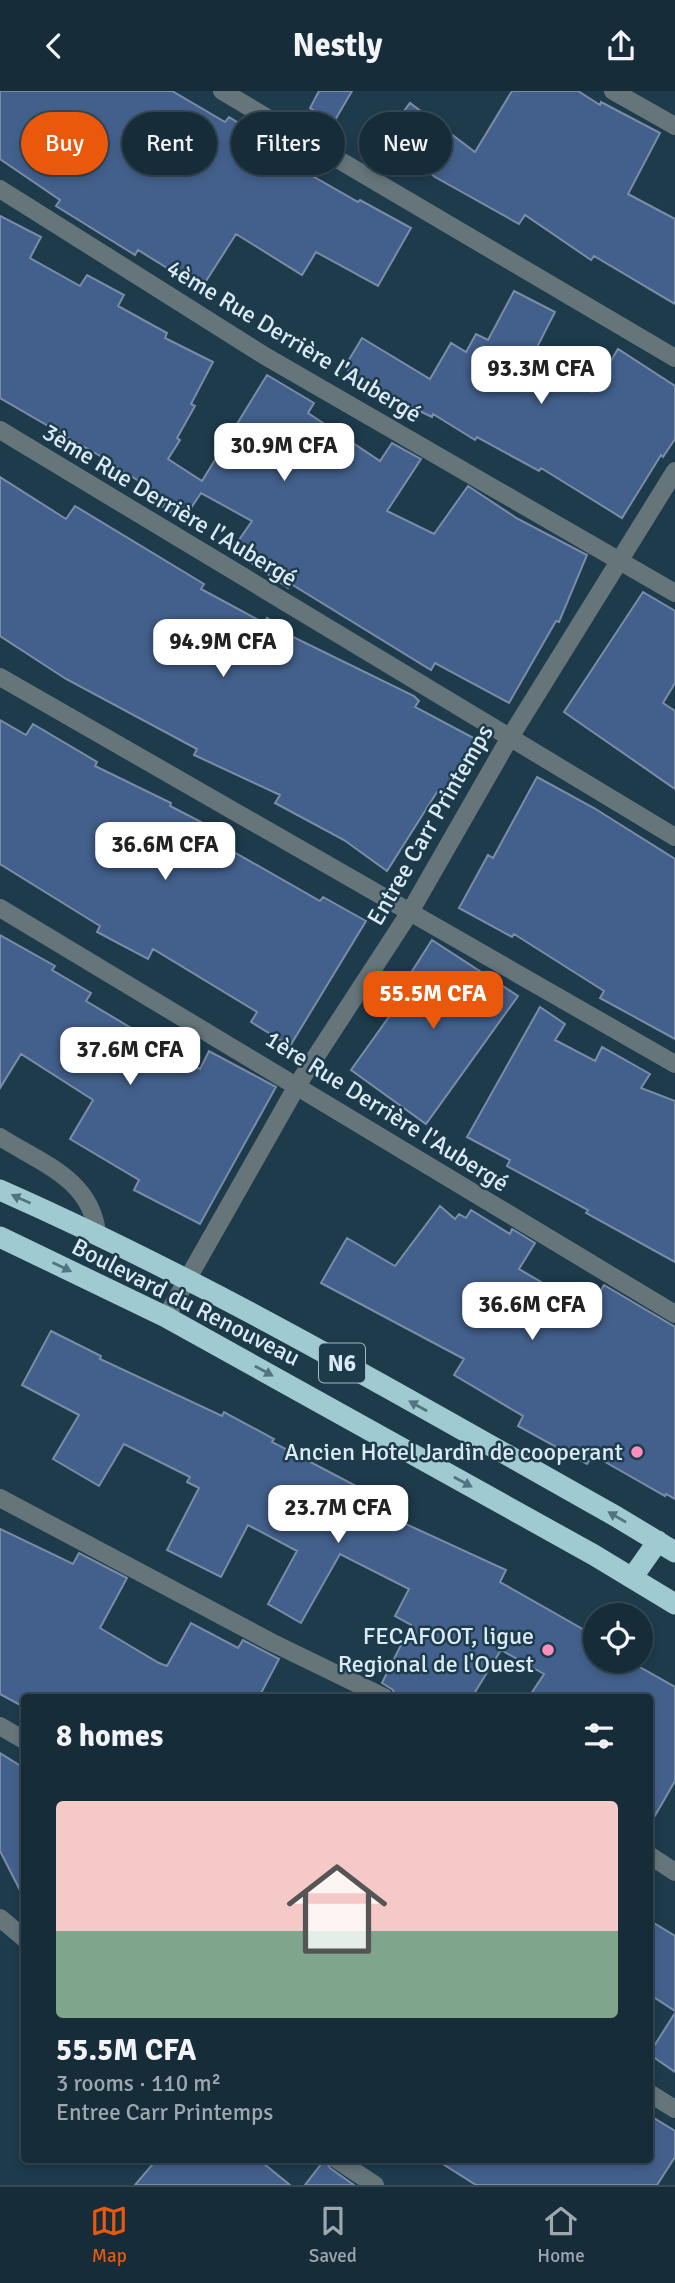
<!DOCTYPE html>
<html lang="en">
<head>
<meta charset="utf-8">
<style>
	body { margin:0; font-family:Signika,sans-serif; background:#1f3441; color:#f1f3f6; height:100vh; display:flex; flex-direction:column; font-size:26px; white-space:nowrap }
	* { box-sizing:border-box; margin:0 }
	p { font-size:23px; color:#9ea7ae }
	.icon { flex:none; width:38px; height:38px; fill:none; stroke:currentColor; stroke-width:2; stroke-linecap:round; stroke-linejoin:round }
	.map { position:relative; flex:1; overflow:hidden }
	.panel { position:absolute; left:21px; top:1603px; width:632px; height:469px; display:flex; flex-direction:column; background:#162c39; border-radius:7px; box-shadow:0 4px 10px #0003,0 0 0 2px #354853 }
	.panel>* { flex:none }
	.top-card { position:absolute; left:21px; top:21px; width:634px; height:63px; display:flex; gap:14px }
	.buttons { position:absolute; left:583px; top:1512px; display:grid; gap:14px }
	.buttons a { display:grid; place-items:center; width:70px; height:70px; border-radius:50%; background:#162c39; box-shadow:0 4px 10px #0003,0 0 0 2px #354853; font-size:35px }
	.price { position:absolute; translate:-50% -60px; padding:0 16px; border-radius:14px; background:#fff; color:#222; font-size:23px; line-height:46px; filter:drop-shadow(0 2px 4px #0008) }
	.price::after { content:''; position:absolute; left:50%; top:42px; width:21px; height:16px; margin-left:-10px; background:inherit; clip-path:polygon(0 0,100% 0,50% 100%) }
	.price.current { background:#ea580c; color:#fff }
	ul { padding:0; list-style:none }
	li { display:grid; align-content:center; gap:14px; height:371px; padding:0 35px }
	li span { display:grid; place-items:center; height:217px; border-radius:7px; color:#555 }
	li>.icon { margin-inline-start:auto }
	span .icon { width:126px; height:126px; fill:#fffc; stroke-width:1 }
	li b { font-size:30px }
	h2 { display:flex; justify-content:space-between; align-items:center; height:84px; padding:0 35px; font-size:30px }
	.pill { padding:0 24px; border-radius:32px; background:#162c39; box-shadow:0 4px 10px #0003,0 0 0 2px #354853; font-size:24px; line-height:63px }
	.pill.current { background:#ea580c; color:#fff }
	header { display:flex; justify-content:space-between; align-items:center; height:91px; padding:0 35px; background:#162c39; font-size:32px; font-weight:800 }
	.tab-bar { display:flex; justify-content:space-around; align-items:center; height:98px; border-top:2px solid #354853; background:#162c39; font-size:19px; color:#9ea7ae }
	.tab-bar a { display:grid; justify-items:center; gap:4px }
	.tab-bar .current { color:#ea580c }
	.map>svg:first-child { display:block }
	.building { fill:#43608c; stroke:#7a8ca7; stroke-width:2 }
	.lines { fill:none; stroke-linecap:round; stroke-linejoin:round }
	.minor { stroke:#657579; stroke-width:18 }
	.highway { stroke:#a0cad2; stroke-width:21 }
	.oneway { fill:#527482 }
	.poi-dot { fill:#fd8ec0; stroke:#1e3b4c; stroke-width:2.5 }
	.labels { text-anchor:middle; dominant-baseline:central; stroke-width:5; stroke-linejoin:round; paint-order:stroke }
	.shield { fill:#1e3b4c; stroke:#a2b6c3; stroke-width:2 }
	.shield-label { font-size:23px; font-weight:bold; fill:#daebf6 }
	.street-label { font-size:24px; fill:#daebf6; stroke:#1e3b4c }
	.poi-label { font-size:24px; fill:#daebf6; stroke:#1e3b4c; text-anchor:end }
</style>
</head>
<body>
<header><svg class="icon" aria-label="back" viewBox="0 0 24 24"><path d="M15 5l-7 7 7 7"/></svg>Nestly<svg class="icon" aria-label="share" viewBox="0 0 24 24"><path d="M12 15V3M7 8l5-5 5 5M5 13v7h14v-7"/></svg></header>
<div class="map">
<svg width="675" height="2094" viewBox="0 0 675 2094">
	<rect width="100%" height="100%" fill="#1e3b4c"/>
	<path class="building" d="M0,0H172L225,31L229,26L280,58L276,64L358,111L360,109L411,137L378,195L316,161L302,184L236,143L201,198L138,159L135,164L56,115L60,109L0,68Z
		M319,0H352L334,31L310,17Z
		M512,0H578L600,14L601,11L660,42L628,103L675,128V213L594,165L591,169L525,124L519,133L435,86L384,47L410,12L475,61Z
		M0,125L41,146L30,167L80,195L87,184L124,204L118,215L167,242L165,247L213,271L191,313L195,315L177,347L180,349L168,368L202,390L267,284L314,312L308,322L380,370L392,352L421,368L387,420L434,443L468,395L518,428L587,464L559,531L556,530L509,612L435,572L431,579L291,493L288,497L232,459L252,430L201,402L183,429L163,416L168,409L100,365L0,307Z
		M514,200L555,221L532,266L592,301L618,258L675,295V348L663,366L661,364L622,427L541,377L539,380L477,346L475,349L433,323L432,326L401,311L344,277L362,247L430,288L451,252L466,261L476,243L488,249Z
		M0,386L66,428L75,415L204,493L201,498L264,532L267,527L290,541L289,544L414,605L419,610L415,616L481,651L450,708L437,701L387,780L344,749L275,712L280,704L194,664L197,658L66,588L0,545Z
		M643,501L675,520V592L663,612L675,620V698L564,621Z
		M0,629L26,644L33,633L97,671L95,675L171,712L170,715L232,747L227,757L320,810L323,806L366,830L290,955L251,931L257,921L153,858L148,868L97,841L100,835L0,773Z
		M537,686L594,717L675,768V948L600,907L604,900L514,843L512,846L459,817L488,764L493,767Z
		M0,844L55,875L52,879L91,902L86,910L200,978L209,960L276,996L200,1133L134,1099L139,1089L70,1048L93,1009L21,963L0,997Z
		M432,849L518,905L426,1033L351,979L391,923L383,919L395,900L398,902Z
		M540,916L565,933L555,949L595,970L602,956L650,983L641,997L675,1010V1171L586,1122L588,1119L507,1075L510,1069L467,1046Z
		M440,1115L455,1128L459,1123L466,1127L471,1119L510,1143L512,1138L535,1152L519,1178L589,1219L604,1194L675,1236V1408L666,1403L665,1405L593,1364L587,1373L518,1335L523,1325L454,1284L464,1268L321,1192L347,1147L395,1175Z
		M51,1240L101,1265L100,1268L222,1325L224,1321L274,1348L272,1351L377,1406L371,1417L506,1479L500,1491L595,1545V1570H629L675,1596V1690L649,1735V1606H529L544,1583L501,1559L472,1606H395L393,1599L382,1592L411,1534L395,1525L409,1498L340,1463L301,1532L268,1513L297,1460L248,1434L221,1486L167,1459L199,1397L187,1391L190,1386L124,1353L99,1395L53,1368L79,1324L22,1294Z
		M0,1438L73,1473L79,1462L127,1487L100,1537L159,1572L167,1575L191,1532L238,1557L243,1549L279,1568L259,1606H24V1616L0,1603Z
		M0,1662L24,1677V1807L0,1760Z
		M649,1829L675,1845V1920L649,1903Z
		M675,1922V1981L649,1963Z
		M649,2024L675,2040V2066L657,2094H476L435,2068H649Z
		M157,2068H258L290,2094H135Z
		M325,2068L330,2077L354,2094H305Z"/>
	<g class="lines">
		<path class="minor" d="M222,0L675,267
			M613,0L675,35
			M0,98L265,265L675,502
			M0,339L675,746
			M0,586L675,973
			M0,817L675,1223
			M0,1046C41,1072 91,1088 97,1142
			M166,1226L298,993L410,821L509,648L675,380
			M0,1407L271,1551L384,1606
			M0,1635L24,1649
			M649,1764L675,1781
			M0,1827L24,1847
			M649,2002L675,2018
			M336,2068L375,2094"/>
		<path class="highway" d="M0,1099C213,1193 414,1312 617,1426L675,1461
			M0,1146L166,1226L594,1464L675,1513
			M632,1487L658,1450"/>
	</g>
	<defs><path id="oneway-solid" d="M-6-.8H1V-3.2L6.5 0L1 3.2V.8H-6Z" transform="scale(1.75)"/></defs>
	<g class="oneway">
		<use href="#oneway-solid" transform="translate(21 1108) rotate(-156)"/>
		<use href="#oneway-solid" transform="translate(62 1176) rotate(26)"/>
		<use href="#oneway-solid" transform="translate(264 1280) rotate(29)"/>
		<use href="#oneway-solid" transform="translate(418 1315) rotate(-151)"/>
		<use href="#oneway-solid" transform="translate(463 1391) rotate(29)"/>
		<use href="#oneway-solid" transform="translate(617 1426) rotate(-150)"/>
	</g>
	<g class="poi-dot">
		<circle cx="637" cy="1361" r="7"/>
		<circle cx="548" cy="1559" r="7"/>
	</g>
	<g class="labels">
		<rect class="shield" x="319" y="1252.5" width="46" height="39" rx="5"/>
		<g class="shield-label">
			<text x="342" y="1272">N6</text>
		</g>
		<g class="street-label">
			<text transform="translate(294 250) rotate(31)">4ème Rue Derrière l'Aubergé</text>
			<text transform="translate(170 414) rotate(31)">3ème Rue Derrière l'Aubergé</text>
			<text transform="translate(430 734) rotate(-60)">Entree Carr Printemps</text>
			<text transform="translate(387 1020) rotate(32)">1ère Rue Derrière l'Aubergé</text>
			<text transform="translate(186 1211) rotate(27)">Boulevard du Renouveau</text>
		</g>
		<g class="poi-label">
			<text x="623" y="1361">Ancien Hotel Jardin de cooperant</text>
			<text x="534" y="1545">FECAFOOT, ligue<tspan x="534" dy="28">Regional de l'Ouest</tspan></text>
		</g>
	</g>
</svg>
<div class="buttons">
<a><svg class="icon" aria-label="locate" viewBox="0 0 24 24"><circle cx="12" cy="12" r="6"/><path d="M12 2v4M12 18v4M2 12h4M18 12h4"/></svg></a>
</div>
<b class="price" style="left:541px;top:315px">93.3M CFA</b>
<b class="price" style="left:284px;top:392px">30.9M CFA</b>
<b class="price" style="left:223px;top:588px">94.9M CFA</b>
<b class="price" style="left:165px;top:791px">36.6M CFA</b>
<b class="price current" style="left:433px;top:940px">55.5M CFA</b>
<b class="price" style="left:130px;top:996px">37.6M CFA</b>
<b class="price" style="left:532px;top:1251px">36.6M CFA</b>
<b class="price" style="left:338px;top:1454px">23.7M CFA</b>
<div class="top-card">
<a class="pill current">Buy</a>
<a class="pill">Rent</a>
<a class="pill">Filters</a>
<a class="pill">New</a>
</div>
<section class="panel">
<h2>8 homes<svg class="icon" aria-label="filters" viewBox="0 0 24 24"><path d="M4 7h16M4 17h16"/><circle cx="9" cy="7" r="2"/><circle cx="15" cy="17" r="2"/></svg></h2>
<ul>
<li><span style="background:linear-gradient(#f6c9c9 60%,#7fa58c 0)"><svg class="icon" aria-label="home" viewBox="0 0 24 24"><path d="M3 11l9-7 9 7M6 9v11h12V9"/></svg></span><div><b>55.5M CFA</b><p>3 rooms · 110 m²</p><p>Entree Carr Printemps</p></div></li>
</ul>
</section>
</div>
<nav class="tab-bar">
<a class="current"><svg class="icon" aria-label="map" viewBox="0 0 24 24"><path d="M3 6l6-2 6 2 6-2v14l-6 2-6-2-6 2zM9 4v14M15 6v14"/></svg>Map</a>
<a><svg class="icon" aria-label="saved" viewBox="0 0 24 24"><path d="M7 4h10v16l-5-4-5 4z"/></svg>Saved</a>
<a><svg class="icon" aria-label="home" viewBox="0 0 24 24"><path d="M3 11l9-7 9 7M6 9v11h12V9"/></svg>Home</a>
</nav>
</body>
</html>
